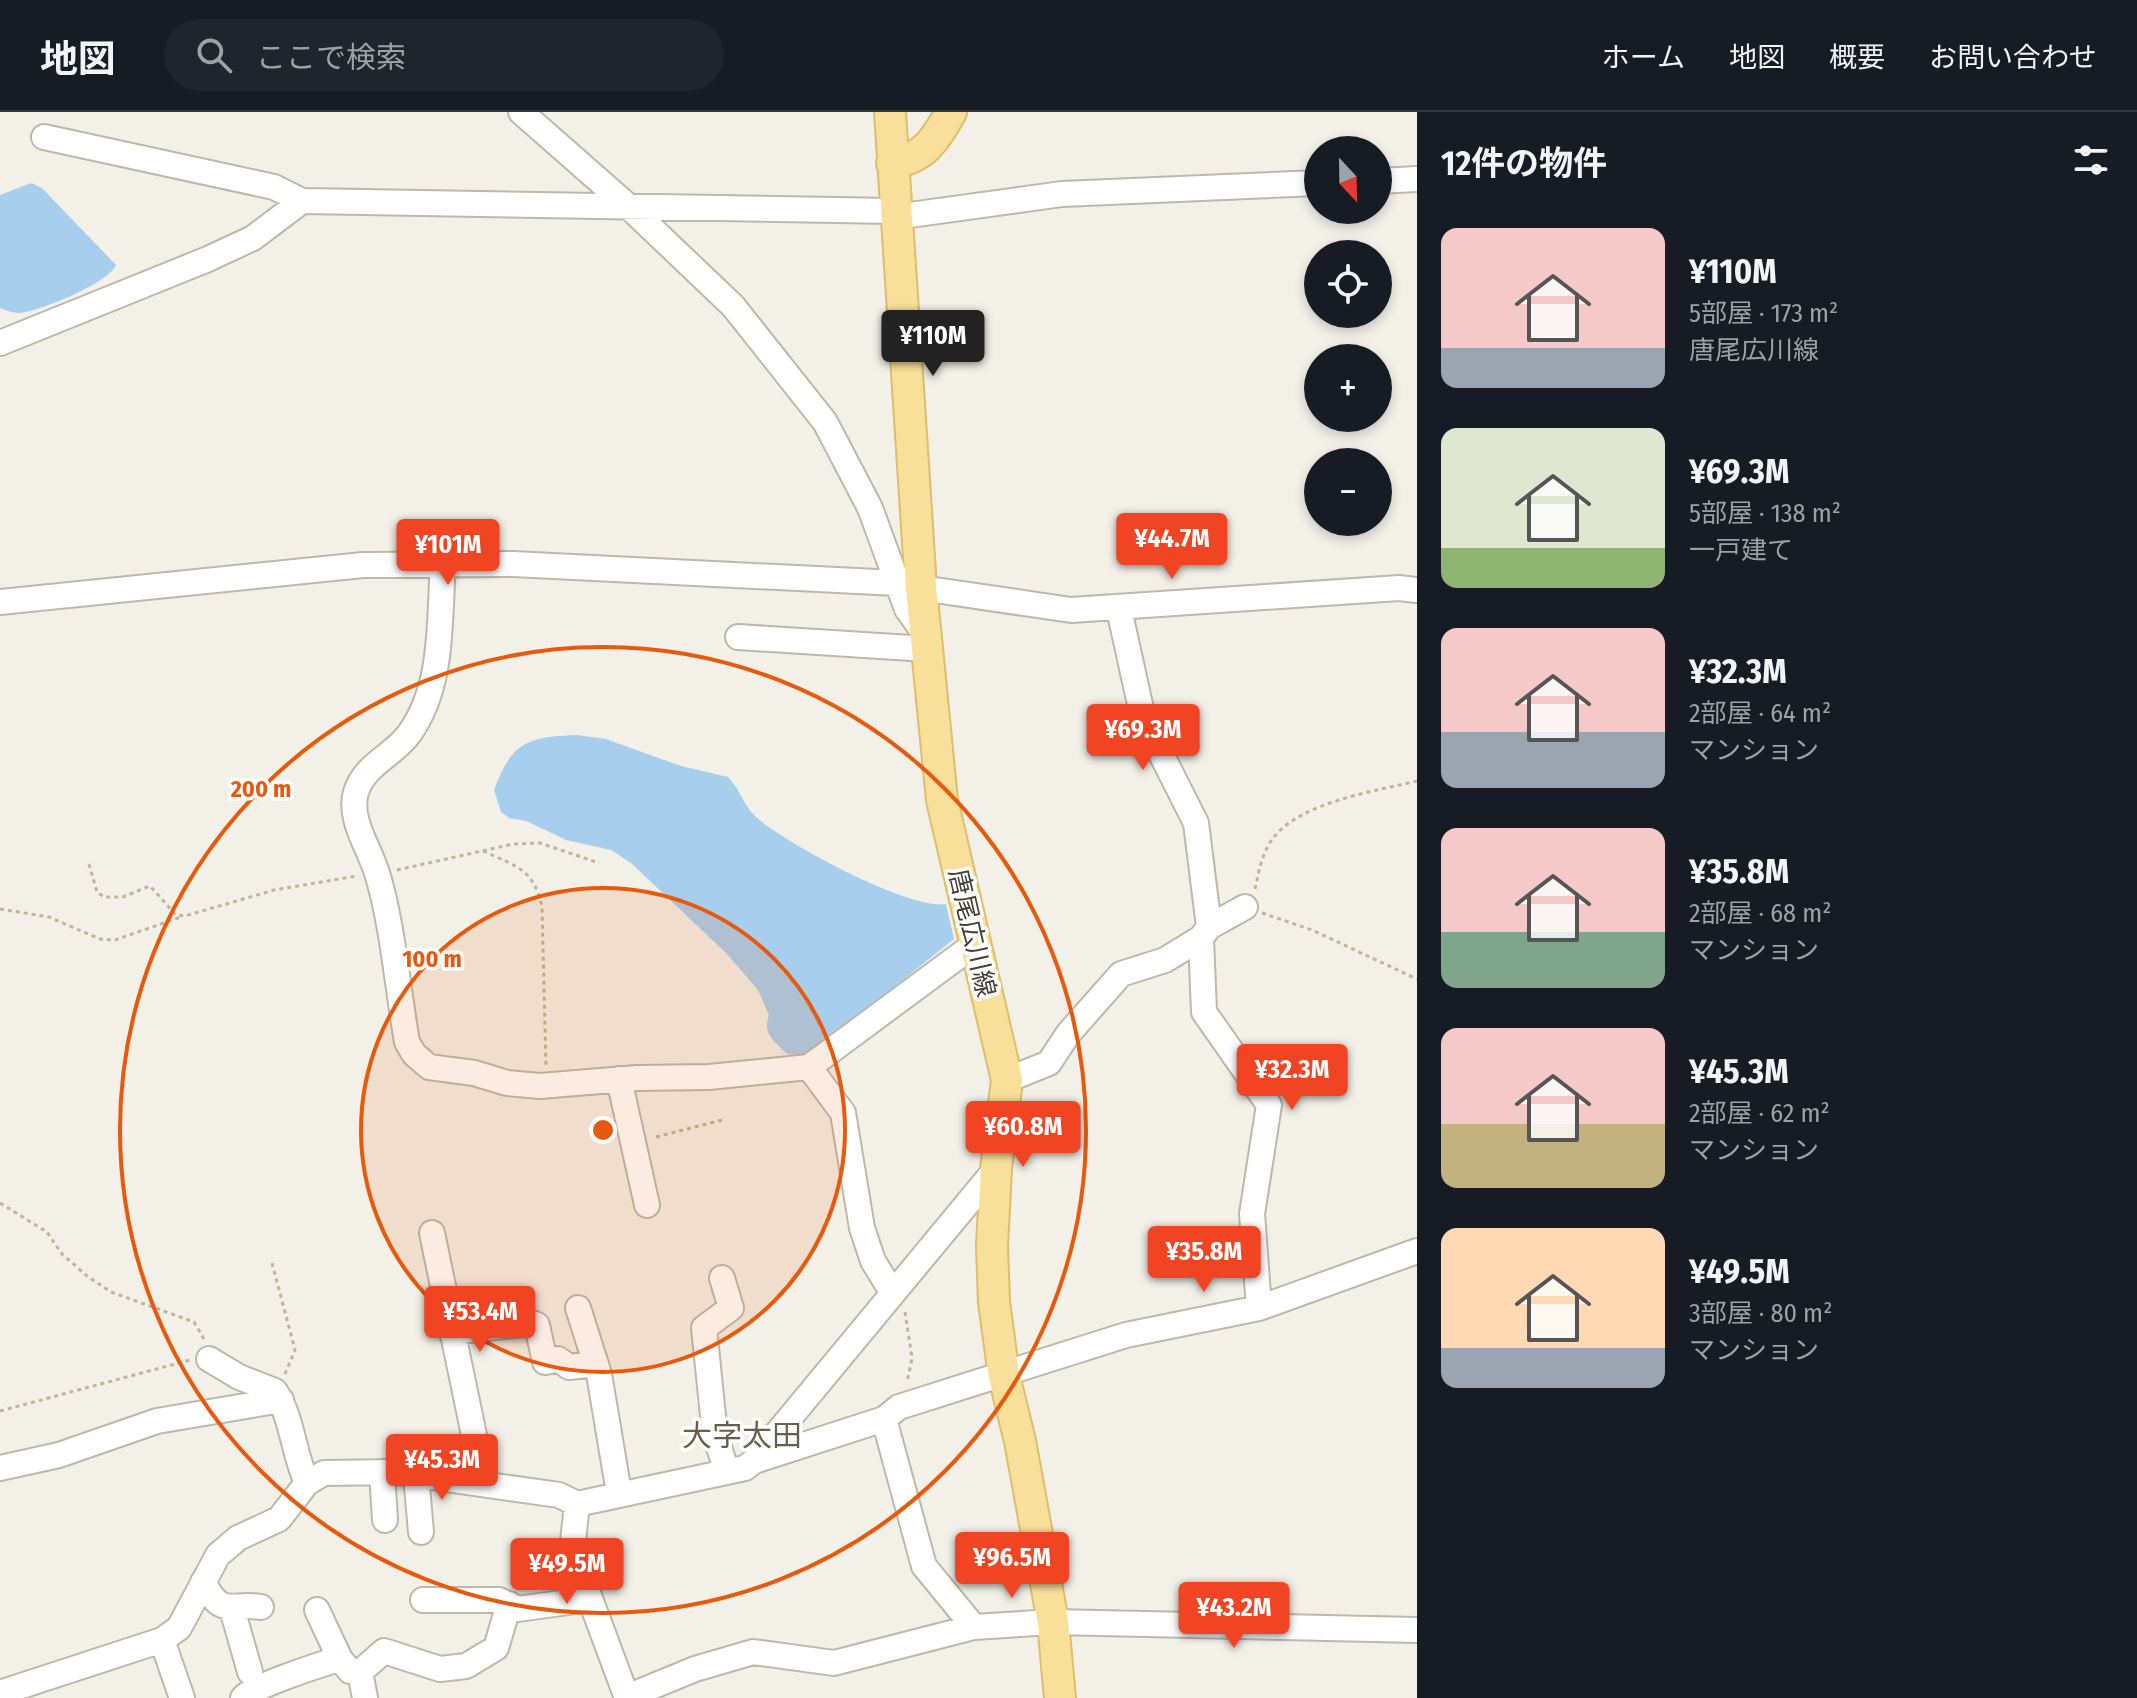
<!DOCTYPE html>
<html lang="ja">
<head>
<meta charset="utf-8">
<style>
	body { margin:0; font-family:"Fira Sans Condensed","Noto Sans JP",sans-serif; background:#20242c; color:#f1f3f6; height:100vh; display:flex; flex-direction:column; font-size:30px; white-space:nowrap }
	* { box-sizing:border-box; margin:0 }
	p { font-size:26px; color:#9ea1a6 }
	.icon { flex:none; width:44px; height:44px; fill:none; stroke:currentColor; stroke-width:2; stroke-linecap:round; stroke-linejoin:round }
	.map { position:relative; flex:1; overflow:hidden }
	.drawer { display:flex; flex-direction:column; background:#171b24; width:720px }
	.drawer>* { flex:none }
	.needle { width:52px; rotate:158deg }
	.fabs { position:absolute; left:1304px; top:24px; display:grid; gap:16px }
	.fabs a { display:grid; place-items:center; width:88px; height:88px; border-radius:50%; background:#171b24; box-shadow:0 4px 12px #0003; font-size:40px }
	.price { position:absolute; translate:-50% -68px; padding:0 18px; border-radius:8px; background:#f04422; color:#fff; font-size:26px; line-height:52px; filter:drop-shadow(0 2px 4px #0008) }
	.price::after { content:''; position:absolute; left:50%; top:48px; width:24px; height:18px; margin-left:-12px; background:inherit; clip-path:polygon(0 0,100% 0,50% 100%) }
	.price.selected { background:#222; color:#fff }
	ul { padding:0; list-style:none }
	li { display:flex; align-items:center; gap:24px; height:200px; padding:0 24px }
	li span { display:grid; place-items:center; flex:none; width:224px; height:160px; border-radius:16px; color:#555 }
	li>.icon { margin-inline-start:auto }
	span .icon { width:96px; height:96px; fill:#fffc; stroke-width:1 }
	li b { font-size:34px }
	h2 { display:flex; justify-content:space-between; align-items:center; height:96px; padding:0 24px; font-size:34px }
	header { display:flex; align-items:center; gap:48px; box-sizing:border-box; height:112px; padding:0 40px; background:#171b24; border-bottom:2px solid #363941 }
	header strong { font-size:38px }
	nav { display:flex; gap:44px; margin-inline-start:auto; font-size:28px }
	.search { width:560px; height:72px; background:#20242c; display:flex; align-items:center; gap:20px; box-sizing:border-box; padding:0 28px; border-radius:44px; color:#9ea1a6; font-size:30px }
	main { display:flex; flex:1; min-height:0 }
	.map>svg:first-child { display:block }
	.water { fill:#a7cfed }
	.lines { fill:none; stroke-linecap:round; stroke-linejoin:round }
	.minor-casing { stroke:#beb8ab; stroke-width:28 }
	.major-casing { stroke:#debd6b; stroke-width:34 }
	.path { stroke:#bfb49d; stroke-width:3; stroke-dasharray:4 4; stroke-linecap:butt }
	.minor { stroke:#fff; stroke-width:24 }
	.major { stroke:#f9e09a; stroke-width:30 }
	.ring { fill:none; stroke:#e8590c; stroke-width:4 }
	.labels { text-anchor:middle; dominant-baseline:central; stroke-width:7; stroke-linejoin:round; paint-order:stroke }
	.street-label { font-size:26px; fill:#464037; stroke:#fff }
	.quarter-label { font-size:30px; fill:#685e4e; stroke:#fff }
	.centre { fill:#e8590c; stroke:#fff; stroke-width:4 }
	.ring-label { font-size:24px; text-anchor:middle; font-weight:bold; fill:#e8590c; stroke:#fff; stroke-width:7; stroke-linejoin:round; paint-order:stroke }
</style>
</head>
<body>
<header>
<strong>地図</strong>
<div class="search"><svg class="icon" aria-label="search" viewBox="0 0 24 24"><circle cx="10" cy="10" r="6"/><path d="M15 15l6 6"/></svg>ここで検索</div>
<nav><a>ホーム</a><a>地図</a><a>概要</a><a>お問い合わせ</a></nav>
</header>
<main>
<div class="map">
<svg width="1417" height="1586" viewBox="0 0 1417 1586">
	<rect width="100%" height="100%" fill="#f3f0e8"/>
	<path class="water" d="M31,71L42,76L116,153C109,171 38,200 19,201C12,201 6,198 0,196V83Z
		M577,623L606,627L681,654L728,665C739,676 744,694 756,705C785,731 909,798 946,792L954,827L822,933L807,943L787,942C774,929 762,922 769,903L758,878L726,841L631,751L611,738L566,728L526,709L509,706L501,700L494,678C512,630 526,625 577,623Z"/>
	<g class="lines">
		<g class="minor-casing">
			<path id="minor" d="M521,0L628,94L733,194L825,310L870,396L907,497L925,522
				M44,25L274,75L302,89
				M1378,69L1417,67
				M895,105L1062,82L1318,71
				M0,231L208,147L253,126L302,89L894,99
				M443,451C439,509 444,574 409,622C393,644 365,652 356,680C348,707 369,735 377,761C392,809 398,878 407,930L414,942L429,955L474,961L507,971L540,974L637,966L709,965L809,955L975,832
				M921,476L1071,498L1399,476L1417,478
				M0,490L363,453L513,452L897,471
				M1119,497L1143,606L1196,711L1209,815
				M738,525L927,537
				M1201,826L1204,900L1269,993L1252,1102L1259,1196
				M809,955L843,1001L862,1116L873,1149L892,1180
				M619,967L647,1093
				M1007,968L1049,951L1068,922L1121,862L1165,848L1201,826L1209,815L1245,795
				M432,1121L484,1371
				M722,1166L731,1196L704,1216L715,1323L727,1360
				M578,1196L599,1262L619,1381
				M451,1220L532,1211L537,1213L545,1250L558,1247L569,1255L595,1252
				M209,1247L239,1265L275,1279C293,1307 293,1341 307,1371
				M884,1307L924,1454L974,1515
				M754,1349L884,1307L899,1295L1126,1223L1259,1196L1417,1139
				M0,1356L59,1343L157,1309L281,1288
				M382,1360L385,1408
				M416,1363L421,1420
				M577,1392L572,1438L627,1586
				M203,1470C223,1507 228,1490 261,1495
				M423,1488H499L518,1497L590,1487
				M232,1497L250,1560
				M317,1498L340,1547L350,1559L360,1560L365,1586
				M162,1528L182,1586
				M360,1560L384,1539L440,1557L466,1554L496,1536L509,1492
				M0,1581L162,1528L179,1516L218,1443L238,1426L279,1407L307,1371L324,1361L397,1360L559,1383L577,1392L745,1356L754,1349L996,1057
				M627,1585L695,1557L753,1540L834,1551L974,1515L1053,1510L1417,1518
				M243,1586C248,1576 324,1551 340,1547"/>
		</g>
		<g class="major-casing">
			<path id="major" d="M890,0L921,476L942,688L1007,968L996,1057L992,1134L994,1190L1004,1264L1020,1329L1053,1510L1060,1586
				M892,51C925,46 935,28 951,0"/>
		</g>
		<path class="path" d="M483,739C516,754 534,757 542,795L546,955
			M89,752L97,780L104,785H123L150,774L176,803L185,804L274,778L357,764
			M397,758L513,732L540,731L599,751
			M1255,777C1259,759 1262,740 1274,725C1302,690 1375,679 1417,669
			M0,797L49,805L100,827L115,828L181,805
			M1262,801L1312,818L1417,867
			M656,1025L722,1008
			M0,1091L47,1120L62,1142L87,1164L111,1180L194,1210L204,1227
			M272,1151L295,1238L285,1262
			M905,1200L912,1246L907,1271
			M0,1299L190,1248"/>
		<use href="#minor" class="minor"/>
		<use href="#major" class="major"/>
	</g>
	<circle cx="603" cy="1018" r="242" fill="#e8590c" fill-opacity=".12"/>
	<g class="ring">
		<circle cx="603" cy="1018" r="242"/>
		<circle cx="603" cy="1018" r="483"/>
	</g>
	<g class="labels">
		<g class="street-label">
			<text transform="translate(972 821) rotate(77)">唐尾広川線</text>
		</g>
		<g class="quarter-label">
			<text x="742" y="1324">大字太田</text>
		</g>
	</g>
	<circle cx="603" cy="1018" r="12" class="centre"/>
	<g class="ring-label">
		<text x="261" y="685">200 m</text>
		<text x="432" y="855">100 m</text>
	</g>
</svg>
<div class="fabs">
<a><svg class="needle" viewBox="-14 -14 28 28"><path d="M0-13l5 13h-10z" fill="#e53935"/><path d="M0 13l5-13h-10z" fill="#9ea1a6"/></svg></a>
<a><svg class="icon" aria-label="locate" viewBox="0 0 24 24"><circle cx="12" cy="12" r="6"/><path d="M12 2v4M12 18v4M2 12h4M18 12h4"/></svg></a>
<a>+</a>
<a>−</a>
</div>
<b class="price selected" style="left:933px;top:266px">¥110M</b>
<b class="price" style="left:1172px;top:469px">¥44.7M</b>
<b class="price" style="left:448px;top:475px">¥101M</b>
<b class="price" style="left:1143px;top:660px">¥69.3M</b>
<b class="price" style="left:1292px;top:1000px">¥32.3M</b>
<b class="price" style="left:1023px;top:1057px">¥60.8M</b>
<b class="price" style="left:1204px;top:1182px">¥35.8M</b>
<b class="price" style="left:480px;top:1242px">¥53.4M</b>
<b class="price" style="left:442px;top:1390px">¥45.3M</b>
<b class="price" style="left:1012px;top:1488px">¥96.5M</b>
<b class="price" style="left:567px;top:1494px">¥49.5M</b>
<b class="price" style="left:1234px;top:1538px">¥43.2M</b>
</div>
<section class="drawer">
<h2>12件の物件<svg class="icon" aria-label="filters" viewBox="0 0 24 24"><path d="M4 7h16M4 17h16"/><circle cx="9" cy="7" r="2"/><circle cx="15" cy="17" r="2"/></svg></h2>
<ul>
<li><span style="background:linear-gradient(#f6c9c9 75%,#9aa5b1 0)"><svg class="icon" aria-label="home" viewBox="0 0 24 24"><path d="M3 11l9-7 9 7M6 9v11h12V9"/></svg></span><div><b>¥110M</b><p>5部屋 · 173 m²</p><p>唐尾広川線</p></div></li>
<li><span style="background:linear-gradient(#dfe7d0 75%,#8fb573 0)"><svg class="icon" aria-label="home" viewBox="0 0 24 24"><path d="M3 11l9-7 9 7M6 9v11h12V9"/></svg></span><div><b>¥69.3M</b><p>5部屋 · 138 m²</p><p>一戸建て</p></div></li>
<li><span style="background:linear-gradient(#f6c9c9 65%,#9aa5b1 0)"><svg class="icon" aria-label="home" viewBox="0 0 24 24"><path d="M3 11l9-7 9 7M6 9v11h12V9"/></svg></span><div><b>¥32.3M</b><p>2部屋 · 64 m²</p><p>マンション</p></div></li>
<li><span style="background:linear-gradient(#f6c9c9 65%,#7fa58c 0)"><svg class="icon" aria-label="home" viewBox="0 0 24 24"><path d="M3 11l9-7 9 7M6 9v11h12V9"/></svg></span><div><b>¥35.8M</b><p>2部屋 · 68 m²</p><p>マンション</p></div></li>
<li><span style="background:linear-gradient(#f6c9c9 60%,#c2b280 0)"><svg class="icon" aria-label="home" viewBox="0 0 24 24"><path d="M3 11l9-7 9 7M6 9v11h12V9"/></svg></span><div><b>¥45.3M</b><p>2部屋 · 62 m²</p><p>マンション</p></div></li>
<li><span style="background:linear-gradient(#ffd9b3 75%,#9aa5b1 0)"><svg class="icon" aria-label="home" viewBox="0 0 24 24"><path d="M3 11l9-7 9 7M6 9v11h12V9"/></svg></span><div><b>¥49.5M</b><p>3部屋 · 80 m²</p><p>マンション</p></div></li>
</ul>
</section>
</main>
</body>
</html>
